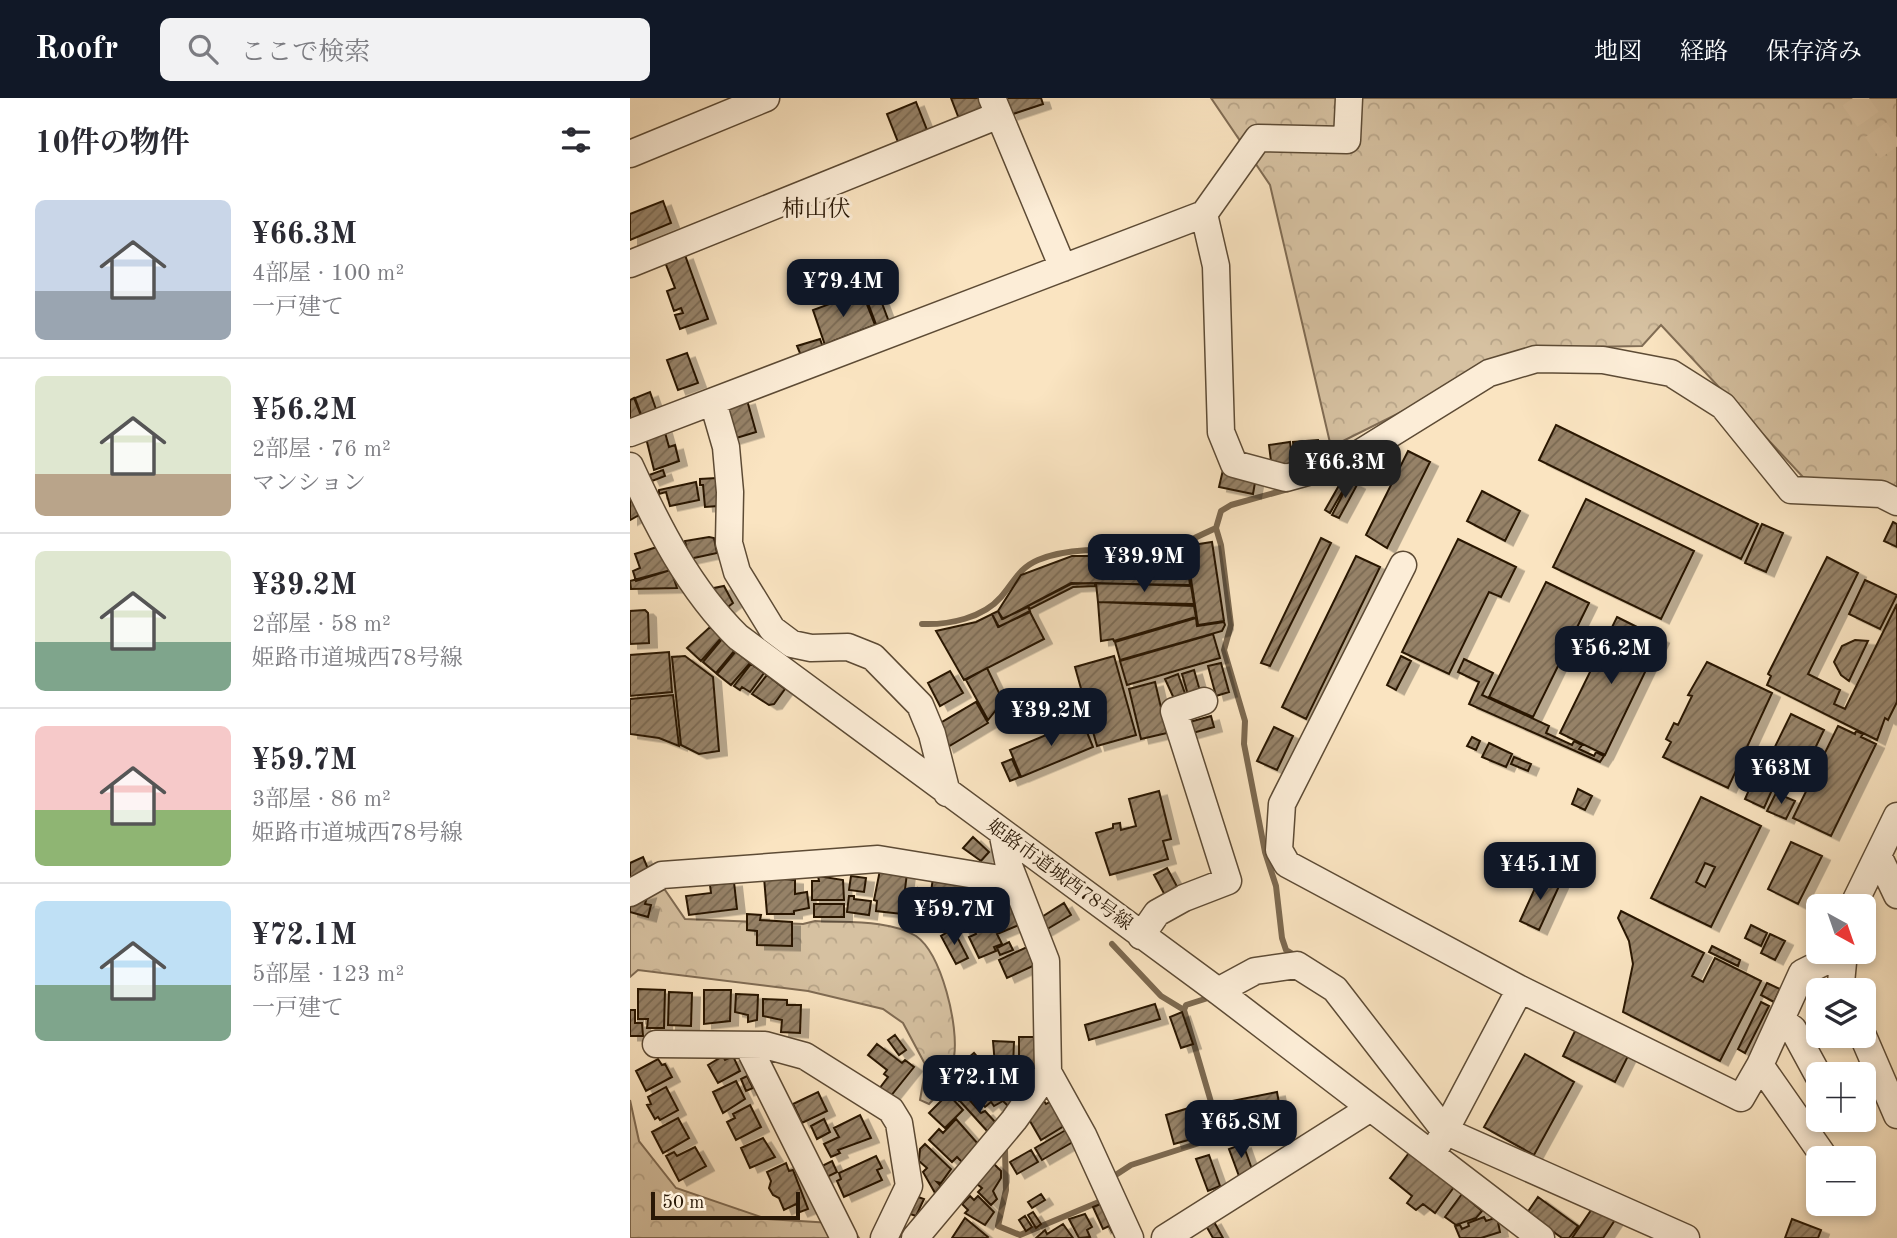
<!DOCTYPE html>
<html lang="ja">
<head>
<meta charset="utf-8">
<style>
	body { margin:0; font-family:"Old Standard TT","Noto Serif JP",serif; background:#f2f2f3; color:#2b2b33; height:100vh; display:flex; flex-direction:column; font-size:26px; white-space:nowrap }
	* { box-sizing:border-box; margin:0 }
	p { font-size:23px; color:#7c7c81 }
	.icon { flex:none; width:38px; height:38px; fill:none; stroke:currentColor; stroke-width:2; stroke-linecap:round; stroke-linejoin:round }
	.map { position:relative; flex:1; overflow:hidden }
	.side { display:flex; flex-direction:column; background:#fff; width:630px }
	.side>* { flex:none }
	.needle { width:46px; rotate:140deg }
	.tools { position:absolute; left:1176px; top:796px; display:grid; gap:14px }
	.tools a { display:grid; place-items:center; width:70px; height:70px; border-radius:10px; background:#fff; box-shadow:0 4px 10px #0003; font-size:35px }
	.scale { position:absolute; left:21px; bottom:18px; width:149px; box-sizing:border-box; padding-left:7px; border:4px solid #291806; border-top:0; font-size:19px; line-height:24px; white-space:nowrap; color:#291806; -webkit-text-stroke:5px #fcedd7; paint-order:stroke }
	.price { position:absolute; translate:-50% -60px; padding:0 16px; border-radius:14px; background:#111827; color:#fff; font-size:23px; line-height:46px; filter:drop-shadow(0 2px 4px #0008) }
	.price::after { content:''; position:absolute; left:50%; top:42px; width:21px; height:16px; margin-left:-10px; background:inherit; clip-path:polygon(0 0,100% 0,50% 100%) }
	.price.selected { background:#222; color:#fff }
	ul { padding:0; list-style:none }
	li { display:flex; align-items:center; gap:21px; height:175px; padding:0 35px }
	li+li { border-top:2px solid #e1e1e2 }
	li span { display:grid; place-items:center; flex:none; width:196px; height:140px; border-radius:10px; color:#555 }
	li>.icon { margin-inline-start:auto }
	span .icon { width:84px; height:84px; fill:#fffc; stroke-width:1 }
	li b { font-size:30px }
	h2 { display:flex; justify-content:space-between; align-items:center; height:84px; padding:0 35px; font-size:30px }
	header { display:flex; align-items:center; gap:42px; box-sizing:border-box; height:98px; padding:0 35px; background:#111827; color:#fff }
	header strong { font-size:33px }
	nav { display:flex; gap:38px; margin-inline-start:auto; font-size:24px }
	.search { width:490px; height:63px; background:#f2f2f3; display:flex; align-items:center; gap:18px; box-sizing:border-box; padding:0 24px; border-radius:10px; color:#7c7c81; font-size:26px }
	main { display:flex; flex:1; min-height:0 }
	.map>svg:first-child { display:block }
	.forest { fill:url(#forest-crowns); stroke:#806c54; stroke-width:2 }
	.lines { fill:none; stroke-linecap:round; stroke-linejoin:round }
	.stream { stroke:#7c6950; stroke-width:6 }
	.building { fill:url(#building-hatch); stroke:#291806; stroke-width:2; fill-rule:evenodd; filter:url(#shadow) }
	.minor-tunnel { stroke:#dbc5a5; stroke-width:26; stroke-dasharray:26 13; stroke-linecap:butt }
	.minor-casing { stroke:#5d4b35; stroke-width:29 }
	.minor { stroke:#fcedd7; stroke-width:26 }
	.labels { text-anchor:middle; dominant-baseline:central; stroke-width:6; stroke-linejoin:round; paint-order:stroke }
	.street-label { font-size:19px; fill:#291806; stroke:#fcedd7 }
	.quarter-label { font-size:23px; fill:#291806; stroke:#fcedd7 }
</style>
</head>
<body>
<header>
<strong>Roofr</strong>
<div class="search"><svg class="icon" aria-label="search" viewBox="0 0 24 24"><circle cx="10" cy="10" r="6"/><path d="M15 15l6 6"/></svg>ここで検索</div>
<nav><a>地図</a><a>経路</a><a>保存済み</a></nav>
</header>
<main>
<section class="side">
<h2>10件の物件<svg class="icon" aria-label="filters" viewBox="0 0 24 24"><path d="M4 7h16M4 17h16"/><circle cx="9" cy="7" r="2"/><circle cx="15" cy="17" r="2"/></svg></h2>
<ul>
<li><span style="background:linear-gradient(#c9d6e8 65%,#9aa5b1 0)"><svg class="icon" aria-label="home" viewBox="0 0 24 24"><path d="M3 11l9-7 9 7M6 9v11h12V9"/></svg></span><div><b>¥66.3M</b><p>4部屋 · 100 m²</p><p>一戸建て</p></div></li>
<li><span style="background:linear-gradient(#dfe7d0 70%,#b9a48a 0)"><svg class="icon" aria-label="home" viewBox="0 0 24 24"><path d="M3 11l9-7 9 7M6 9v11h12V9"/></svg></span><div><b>¥56.2M</b><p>2部屋 · 76 m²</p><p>マンション</p></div></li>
<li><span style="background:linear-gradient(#dfe7d0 65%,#7fa58c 0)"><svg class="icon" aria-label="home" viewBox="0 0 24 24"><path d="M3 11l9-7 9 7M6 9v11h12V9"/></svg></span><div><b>¥39.2M</b><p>2部屋 · 58 m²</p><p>姫路市道城西78号線</p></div></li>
<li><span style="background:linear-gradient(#f6c9c9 60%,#8fb573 0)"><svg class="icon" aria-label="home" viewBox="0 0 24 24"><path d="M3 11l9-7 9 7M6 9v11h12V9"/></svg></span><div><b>¥59.7M</b><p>3部屋 · 86 m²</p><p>姫路市道城西78号線</p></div></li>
<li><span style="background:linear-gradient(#bfe0f5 60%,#7fa58c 0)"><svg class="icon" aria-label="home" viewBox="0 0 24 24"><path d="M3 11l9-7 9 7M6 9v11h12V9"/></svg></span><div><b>¥72.1M</b><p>5部屋 · 123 m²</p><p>一戸建て</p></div></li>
</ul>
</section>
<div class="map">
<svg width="1267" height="1140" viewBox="0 0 1267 1140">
	<defs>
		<pattern id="forest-crowns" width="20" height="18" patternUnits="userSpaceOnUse" patternTransform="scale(1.75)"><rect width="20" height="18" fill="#d6c1a1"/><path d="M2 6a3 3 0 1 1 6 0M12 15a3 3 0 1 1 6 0" fill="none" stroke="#b8a589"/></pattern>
		<pattern id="building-hatch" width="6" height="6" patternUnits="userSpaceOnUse" patternTransform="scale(1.75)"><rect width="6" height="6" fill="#968267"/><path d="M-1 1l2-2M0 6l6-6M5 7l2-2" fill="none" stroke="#7a6953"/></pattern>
		<filter id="shadow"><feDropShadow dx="8" dy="4.5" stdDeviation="0" flood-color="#0004"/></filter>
	</defs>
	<rect width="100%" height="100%" fill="#fae4c1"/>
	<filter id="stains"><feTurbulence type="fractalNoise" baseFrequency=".00286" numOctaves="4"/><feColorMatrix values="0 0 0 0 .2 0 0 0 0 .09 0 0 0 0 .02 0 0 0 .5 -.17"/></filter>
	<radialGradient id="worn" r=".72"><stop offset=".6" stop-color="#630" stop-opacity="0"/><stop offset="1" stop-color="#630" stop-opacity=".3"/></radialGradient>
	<path class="forest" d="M581,0H1267V394L1186,393L1031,227L1012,248L900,250L701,349L640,87Z
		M33,789L55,821L173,826L185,823C215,825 259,821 286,838C312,856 329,929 324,959C321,977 312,993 299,1006L290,1002L296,968L273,925L253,911L178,893L8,872L0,879V798Z
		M0,1002L9,1043L46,1090L137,1121L218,1126L229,1140H0Z"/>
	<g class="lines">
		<path class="stream" d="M658,391L601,407L591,413L586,430L591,447L601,527L594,552L615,623L614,646L635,754L646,788L652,840L656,852L668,859
			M292,526C319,527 353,520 371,499C384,484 389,470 408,462C441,448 485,452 520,453C542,453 566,439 586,430
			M482,846L531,898L554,912
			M375,1052L376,1092L368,1128L390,1137L476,1101
			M481,1080L501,1067L591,1038L554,912L556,907L578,900"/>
	</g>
	<path class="building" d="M321,0H352L358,15L331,26Z
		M373,0H411L413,6L380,17Z
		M286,4L297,32L268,44L257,16Z
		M33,103L41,125L0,142V116Z
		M55,157L78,221L50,231L45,217L53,215L51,210L44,213L37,193L45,190L35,164Z
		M247,192L259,224L247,229L235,197Z
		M232,194L245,227L203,243L205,250L197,253L183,212Z
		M190,241L194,252L172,260L167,248Z
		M57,255L68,285L48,292L37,262Z
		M20,294L28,317L13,322L5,300Z
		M4,300L13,323L0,328V302Z
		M117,302L126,334L103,341L93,309Z
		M926,327L1128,426L1111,461L909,362Z
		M34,331L39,349L45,347L49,363L24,372L15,336Z
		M688,342L690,363L665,365L663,344Z
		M660,344L663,368L642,371L639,347Z
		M778,353L800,364L757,450L736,437Z
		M33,372L35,378L22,383L19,377Z
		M593,372L626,379L623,396L589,389Z
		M86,380L88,408L75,409L73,387H70V381Z
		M720,383L727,387L709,420L702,417Z
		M66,384L69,402L40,408L36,394L29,396V392Z
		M711,384L716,387L700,415L695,412Z
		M852,393L890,413L875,443L837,423Z
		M0,395L9,417L0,422Z
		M956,401L1064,453L1031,521L923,469Z
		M1263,424L1267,426V449L1254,443Z
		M1132,426L1153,435L1136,474L1115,465Z
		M79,439L84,440L87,455L59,461L55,443Z
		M691,440L701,445L640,568L631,565Z
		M828,441L886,469L871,499L859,494L819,576L772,554Z
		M582,444L594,523L568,527L556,448Z
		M27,449L41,472L6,483L3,473L10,470L5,456Z
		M555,451L560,487L441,485L373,521L368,513L391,477L442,458H543L545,453Z
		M726,458L750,469L676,621L652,609Z
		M1197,459L1228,475L1178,576L1210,592L1204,606L1215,611L1267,506V604L1258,622L1255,620L1247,642L1137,587L1141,578L1138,576Z
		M41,472L47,490L1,491L0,483Z
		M1235,482L1267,497L1250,531L1219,516Z
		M916,484L959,505L903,619L859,599Z
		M465,485V488L443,489L400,511L398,508L441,486Z
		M466,485L561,488L564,506L468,504Z
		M94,488L103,505L94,512L79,491Z
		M468,504L564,508L566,519L484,543L483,541L471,543Z
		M398,509L400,513L369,529L362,516L368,513L372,521Z
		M15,512L18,515L19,545L0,546V513Z
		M400,514L414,541L334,582L306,533L346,524L362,516L368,529Z
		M987,519L1031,541L975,657L930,635Z
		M566,520L567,528L594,524L595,527L592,533L490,562L485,544Z
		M80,529L92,539L71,563L57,550Z
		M583,536L590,560L497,587L490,563Z
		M92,541L105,552L86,575L73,564Z
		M1225,542L1238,543L1219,583L1211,577L1204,564L1212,548Z
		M106,553L120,565L101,587L87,576Z
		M39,554L42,594L0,598V557Z
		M55,558L83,579L89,653L69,656L51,647L42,559Z
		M484,558L506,637L467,648L445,569Z
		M771,558L781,563L766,592L757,587Z
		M834,561L863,575L852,597L919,628L916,635L942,647L944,643L952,647L949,651L964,658L966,654L974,658L970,664L839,606L849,584L828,574Z
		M1077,564L1142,595L1098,690L1033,659L1041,644L1036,641L1044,625L1048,627L1062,598L1058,597Z
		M591,565L599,594L586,598L578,568Z
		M121,566L134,575L120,594L112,589L110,592L104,588Z
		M357,570L373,603L358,622L336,582Z
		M564,572L570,593L558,597L552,576Z
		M320,573L333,595L310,608L298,585Z
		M548,576L557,601L546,605L535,581Z
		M137,577L155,591L144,606L139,607L122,596Z
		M525,584L537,635L511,641L499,591Z
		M43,597L49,648L29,640L0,636V601Z
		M346,604L358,625L316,650L307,627Z
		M1161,616L1194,632L1169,683L1136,667Z
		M581,618L584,629L559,636L556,625Z
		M452,622L463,649L391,679L380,652Z
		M1208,628L1225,636L1226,633L1233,636L1231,639L1246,646L1201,738L1163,720Z
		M644,629L663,638L647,672L627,663Z
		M842,639L850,643L846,652L837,648Z
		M859,645L882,656L876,669L852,659Z
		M884,659L901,666L898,673L881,666Z
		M382,661L390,679L380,683L372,665Z
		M1123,683L1142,692L1134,710L1115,701Z
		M948,691L962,698L955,712L942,706Z
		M529,693L541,741L533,743L538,761L480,777L466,735L483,730V726L490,725L491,732L506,728L499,701Z
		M1146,695L1165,703L1156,721L1137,713Z
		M1071,699L1131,728L1081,829L1021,800ZM1075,765L1085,769L1075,789L1066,784Z
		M343,739L359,754L351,763L333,750Z
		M1161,744L1192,758L1168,806L1138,791Z
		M13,759L21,778L0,787V765Z
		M537,770L550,794L537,801L524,777Z
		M250,772L277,775L272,816L246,813L247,803L244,802Z
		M304,774L334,779L328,817L298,813Z
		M911,777L930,786L909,832L890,823Z
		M188,778L213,782L214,802H182V783H189Z
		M221,778L236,780L234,794L219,792Z
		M134,779L165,782V796L177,794L179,810L164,813V816H137Z
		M104,784L107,811L59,817L56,798L81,795L80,787Z
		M372,789L389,827L367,836L372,846L364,849L366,853L349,860L339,839L346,836L343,829L333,834L327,819L330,818L331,808Z
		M288,790L299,792L294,824L278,822L282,793L287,794Z
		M18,796L15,806L21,807L18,819L0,814V800Z
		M219,798H224V801L241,803L239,817L217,814Z
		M434,805L441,817L414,833L407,822Z
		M184,806H214V819H184Z
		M991,813L1074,855L1062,878L1073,884L1085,860L1131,883L1090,963L993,914L1003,866L999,843L988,820Z
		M117,816L131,817L130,822L162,824V848L127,847V833L117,832Z
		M1121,827L1137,835L1131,848L1115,840Z
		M323,831L338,860L326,866L311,838Z
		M1140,836L1155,843L1145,862L1131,855Z
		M379,844L383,852L370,857L367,850Z
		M1082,848L1110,862L1108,868L1079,854Z
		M397,849L405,867L377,880L369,862Z
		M1137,885L1150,891L1144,904L1131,897Z
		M8,891L35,892L34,930H17L18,921H8Z
		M74,892H101L100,923L74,926Z
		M39,894L62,895L61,928L38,927Z
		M106,896L128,897L127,922L118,924V917L105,914Z
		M133,901L157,902V907H171L170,935L151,934L152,922L133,918Z
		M1131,904L1139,908L1115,955L1108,951Z
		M525,906L530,921L459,942L455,927Z
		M0,912H5V925H12L13,938H0Z
		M552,914L563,946L551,950L540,919Z
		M946,931L998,958L985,984L933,958Z
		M265,937L276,952L269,957L258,942Z
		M389,939H408V966L389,965Z
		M363,943L384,944L383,968L365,967Z
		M247,946L272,965L275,962L284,969L260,999L249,991L258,979L254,976L257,972L238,957Z
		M344,955L355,968L348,974L352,979L359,974L386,1004L379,1009L373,1003L364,1008L361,1004L355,1009L335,988L332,991L337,997L329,1003L318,990L330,977L325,971Z
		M895,956L944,984L904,1057L854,1029Z
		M93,958L95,962L103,958L110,973L88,985L78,967Z
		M28,961L32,967L35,966L42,979L16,993L6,973Z
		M391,971L398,980L394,984L396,987L383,997L372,984Z
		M117,978L123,990L116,993L111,981Z
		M106,983L115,1001L93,1015L83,994Z
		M36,989L48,1012L30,1022L28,1019L25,1021L17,1007L21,1006L18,999Z
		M188,994L197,1013L172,1025L163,1006Z
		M647,994L652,1022L593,1034L587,1006Z
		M318,996L333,1012L315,1030L299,1015Z
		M336,998L351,1015L355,1013L367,1026L358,1034L330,1003Z
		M425,1001L439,1025L411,1042L397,1018L414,1003L416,1006Z
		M578,1004L587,1034L544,1046L536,1017Z
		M120,1007L131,1029L106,1042L97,1024L105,1020L103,1016Z
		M230,1017L241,1040L208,1052L210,1055L201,1059L194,1046L209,1039L204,1030Z
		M48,1020L59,1040L33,1055L22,1034Z
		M194,1021L200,1034L187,1041L181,1028Z
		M326,1021L349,1047L333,1065L327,1059L322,1064L299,1042L309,1031L313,1035Z
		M441,1029L448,1041L412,1062L405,1050Z
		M133,1040L145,1059L120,1070L111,1050Z
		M295,1046L321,1071L311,1085L307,1084L311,1088L305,1095L293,1074L297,1070L289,1063L290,1051Z
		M613,1046L623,1074L609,1078L599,1051Z
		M65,1049L76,1068L49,1083L36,1058L44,1054L47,1058Z
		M401,1052L408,1064L387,1076L380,1064Z
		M779,1055L824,1089L805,1115L793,1106L786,1112L777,1105L782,1098L760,1080Z
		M579,1057L590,1088L578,1093L566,1061Z
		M246,1058L252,1070L247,1072L252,1082L214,1099L207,1083L211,1081L209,1075Z
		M202,1063L207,1074L195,1080L190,1069Z
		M156,1065L159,1073L163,1072L178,1111L170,1114L166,1106L154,1112L149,1100L143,1097L139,1090L141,1083L137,1074Z
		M363,1065L371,1073V1080L363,1093L367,1101L361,1107L348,1094L352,1090L347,1086Z
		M411,1096L415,1102L402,1110L398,1104Z
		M832,1096L852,1113L846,1120L826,1127L815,1119Z
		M340,1098L344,1102L348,1098L364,1114L355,1127L335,1115L338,1112L332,1106Z
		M288,1099L294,1101L286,1118L280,1116Z
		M908,1099L948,1128L939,1140H932L897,1115Z
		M478,1103L491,1130L482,1134L479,1128L473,1131L463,1109Z
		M966,1105L989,1116L973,1140H942Z
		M403,1114L411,1126L406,1130L398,1117Z
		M455,1116L462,1129L457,1132L460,1139L449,1140L439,1121Z
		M395,1118L402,1129L396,1133L389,1122Z
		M854,1119L856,1123L867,1119L870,1134L851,1140H830L825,1128L830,1127L832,1131L839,1128L838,1125Z
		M335,1120L358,1139L357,1140H322Z
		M1162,1121L1191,1132L1188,1140H1155Z
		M583,1122L593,1140H583L575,1126Z
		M433,1126L443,1140H406L415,1132L417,1136Z"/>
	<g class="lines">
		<path class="minor-tunnel" d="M1223,0L1267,62"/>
		<g class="minor-casing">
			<path id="minor" d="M362,0L433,170
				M0,56L136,0
				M574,116L628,40L717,42L719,0
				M0,166L369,17
				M83,304L96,349L100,394L99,445L107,474L142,531L162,546L181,550L218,549L243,559L290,607L302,636L317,695
				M0,335L574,116L586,168L591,334L604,366L656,380L717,363L859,275L906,261L973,262L1041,275L1093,308L1161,392L1251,396L1267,404
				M0,368C28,429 59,491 108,539L588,893L911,1140
				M773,467L652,706L649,752L657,766L890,891L1111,1000L1130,967L1172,875L1214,854
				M373,738L379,768L416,863L418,974L453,1037L500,1140
				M1248,757L1267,797
				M0,795L32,777L248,761L370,781L383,779
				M1223,808L1267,718
				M511,838L527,815L554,800L598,783L544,613L574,603
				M1214,854L1211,885L1214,892
				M588,893L625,873L667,867L705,891L815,1033L1056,1140
				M1151,922L1163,931L1188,977
				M1233,938L1267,1017
				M26,946L135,947L175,958L261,1012L269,1025L279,1088L254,1140
				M118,948L214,1140
				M1130,967L1195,1060
				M808,1046L890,891
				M285,1140L384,1022L418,974
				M535,1140L739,1011"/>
		</g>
		<use href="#minor" class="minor"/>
	</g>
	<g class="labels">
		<g class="street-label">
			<text transform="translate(429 778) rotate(36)">姫路市道城西78号線</text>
		</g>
		<g class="quarter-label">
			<text x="186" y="111">柿山伏</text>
		</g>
	</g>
	<rect width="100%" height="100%" filter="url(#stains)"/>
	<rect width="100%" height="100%" fill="url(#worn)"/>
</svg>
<div class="tools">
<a><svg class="needle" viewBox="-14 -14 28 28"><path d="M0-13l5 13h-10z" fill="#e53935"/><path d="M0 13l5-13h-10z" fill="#7c7c81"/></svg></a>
<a><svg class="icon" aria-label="layers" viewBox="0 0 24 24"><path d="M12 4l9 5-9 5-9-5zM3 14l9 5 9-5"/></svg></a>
<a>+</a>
<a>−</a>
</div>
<div class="scale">50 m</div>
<b class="price" style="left:213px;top:221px">¥79.4M</b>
<b class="price selected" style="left:715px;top:402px">¥66.3M</b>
<b class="price" style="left:514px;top:496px">¥39.9M</b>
<b class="price" style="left:981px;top:588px">¥56.2M</b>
<b class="price" style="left:421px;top:650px">¥39.2M</b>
<b class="price" style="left:1151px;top:708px">¥63M</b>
<b class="price" style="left:910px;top:804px">¥45.1M</b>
<b class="price" style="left:324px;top:849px">¥59.7M</b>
<b class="price" style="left:349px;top:1017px">¥72.1M</b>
<b class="price" style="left:611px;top:1062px">¥65.8M</b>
</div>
</main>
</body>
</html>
